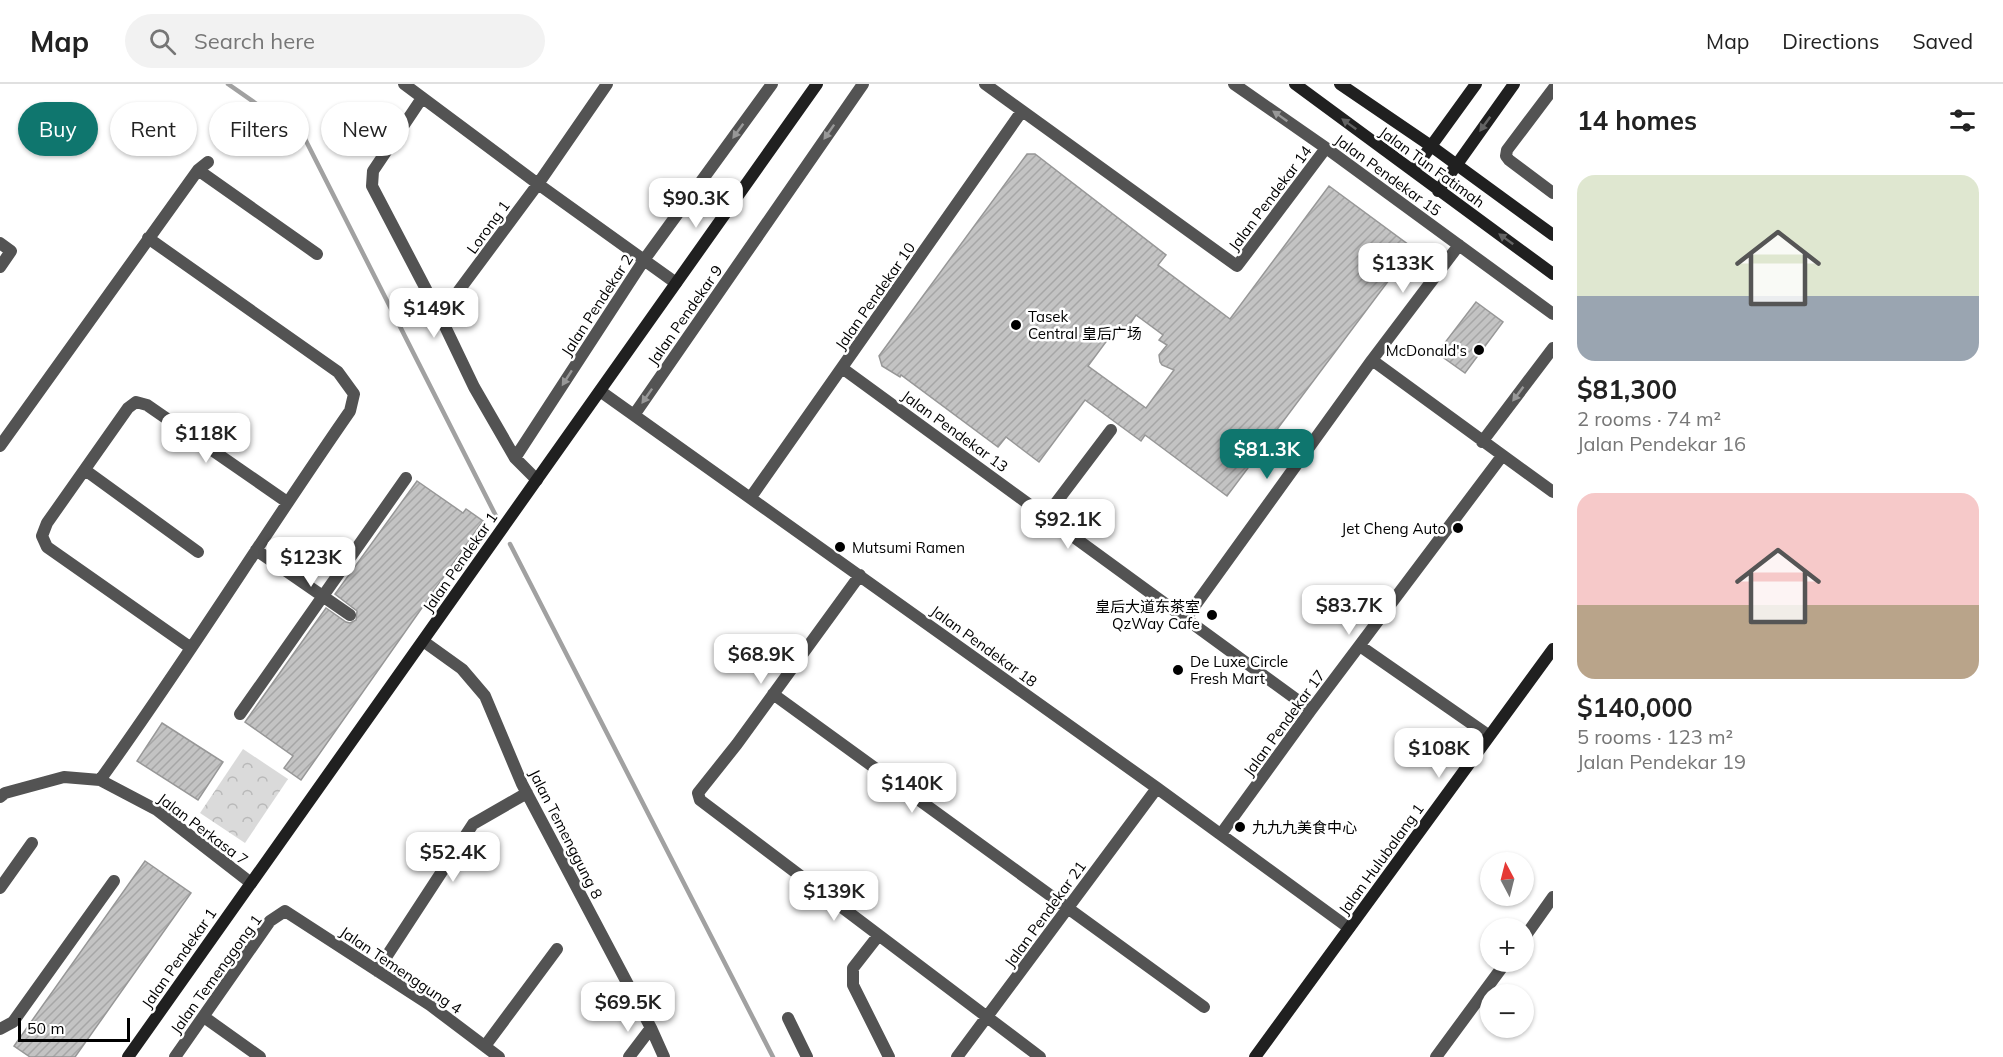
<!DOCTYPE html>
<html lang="en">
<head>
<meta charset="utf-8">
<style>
	body { margin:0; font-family:Mulish,"Noto Sans SC",sans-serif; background:#f2f2f2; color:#222; height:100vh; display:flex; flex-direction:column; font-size:22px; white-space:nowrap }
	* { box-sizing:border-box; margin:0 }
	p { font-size:20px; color:#767676 }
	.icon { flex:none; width:33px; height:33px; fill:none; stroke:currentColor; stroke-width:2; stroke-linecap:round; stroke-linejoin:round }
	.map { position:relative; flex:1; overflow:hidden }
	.details { display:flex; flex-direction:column; background:#fff; width:450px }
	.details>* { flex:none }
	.guide { position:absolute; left:18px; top:18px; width:570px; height:54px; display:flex; gap:12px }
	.needle { width:39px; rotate:353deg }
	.fabs { position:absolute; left:1480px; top:768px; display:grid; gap:12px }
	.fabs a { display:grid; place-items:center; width:54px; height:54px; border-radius:50%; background:#fff; box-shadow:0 2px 4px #0004; font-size:30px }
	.scale { position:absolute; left:18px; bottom:15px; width:112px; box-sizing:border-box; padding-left:6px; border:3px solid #000; border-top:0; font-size:16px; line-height:21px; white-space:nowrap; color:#000; -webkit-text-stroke:4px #fff; paint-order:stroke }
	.price { position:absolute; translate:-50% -51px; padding:0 14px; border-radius:12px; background:#fff; color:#222; font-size:20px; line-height:39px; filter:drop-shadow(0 2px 3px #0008) }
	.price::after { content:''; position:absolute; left:50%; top:36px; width:18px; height:14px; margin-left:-9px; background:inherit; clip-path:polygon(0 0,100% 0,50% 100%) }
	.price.current { background:#0f766e; color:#fff }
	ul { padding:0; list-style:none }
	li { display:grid; align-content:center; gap:12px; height:318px; padding:0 24px }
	li span { display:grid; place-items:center; height:186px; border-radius:18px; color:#555 }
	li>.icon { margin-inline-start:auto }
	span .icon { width:108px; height:108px; fill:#fffc; stroke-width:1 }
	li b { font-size:26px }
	h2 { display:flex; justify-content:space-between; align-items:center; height:72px; padding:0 24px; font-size:26px }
	.chip { padding:0 21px; border-radius:27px; background:#fff; box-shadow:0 2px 4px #0004; font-size:21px; line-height:54px }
	.chip.current { background:#0f766e; color:#fff }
	header { display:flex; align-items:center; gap:36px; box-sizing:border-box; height:84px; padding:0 30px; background:#fff; border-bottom:2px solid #e0e0e0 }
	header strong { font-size:28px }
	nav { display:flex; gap:33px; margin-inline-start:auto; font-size:21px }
	.search { width:420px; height:54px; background:#f2f2f2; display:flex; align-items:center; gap:15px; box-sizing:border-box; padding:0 21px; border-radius:33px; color:#767676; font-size:22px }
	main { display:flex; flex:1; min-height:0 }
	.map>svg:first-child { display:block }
	.park { fill:url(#park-crowns) }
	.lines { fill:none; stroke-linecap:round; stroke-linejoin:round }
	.stream { stroke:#a1a1a1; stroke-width:4.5 }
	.building { fill:url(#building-hatch); stroke:#979797; stroke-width:1.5; fill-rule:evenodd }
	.street { stroke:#535353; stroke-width:12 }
	.secondary { stroke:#202020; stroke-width:12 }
	.oneway { fill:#989898 }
	.oneway2 { fill:#636363 }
	.poi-dot { fill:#000; stroke:#fff; stroke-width:2 }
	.labels { text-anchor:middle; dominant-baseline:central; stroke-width:5; stroke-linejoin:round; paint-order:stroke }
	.street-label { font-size:15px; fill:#000; stroke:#fff }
	.poi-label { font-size:15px; fill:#000; stroke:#fff; text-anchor:start }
</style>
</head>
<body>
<header>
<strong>Map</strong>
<div class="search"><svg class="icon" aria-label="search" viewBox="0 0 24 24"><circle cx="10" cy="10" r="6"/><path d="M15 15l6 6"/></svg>Search here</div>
<nav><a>Map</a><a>Directions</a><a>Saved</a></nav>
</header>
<main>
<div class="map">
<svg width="1553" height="973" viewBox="0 0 1553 973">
	<defs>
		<pattern id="park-crowns" width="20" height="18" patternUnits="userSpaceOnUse" patternTransform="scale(1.5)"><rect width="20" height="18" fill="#dadada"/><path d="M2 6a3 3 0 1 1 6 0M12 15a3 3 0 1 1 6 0" fill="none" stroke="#b9b9b9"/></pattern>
		<pattern id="building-hatch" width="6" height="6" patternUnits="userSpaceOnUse" patternTransform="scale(1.5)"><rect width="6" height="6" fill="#c3c3c3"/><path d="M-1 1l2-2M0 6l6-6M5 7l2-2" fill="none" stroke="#a6a6a6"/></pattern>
	</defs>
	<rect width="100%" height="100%" fill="#fff"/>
	<path class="park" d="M243,665L288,695L245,759L200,729Z"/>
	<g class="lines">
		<path class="stream" d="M228,0L304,53L497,434
			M510,460L773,973"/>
	</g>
	<path class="building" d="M1027,70H1035L1166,171L1158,181L1230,235L1329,102L1413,164L1227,412L1145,351L1141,357L1085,316L1039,378L1006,353L998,363L901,291L900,293L882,282L879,272ZM1136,231L1163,251L1159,256L1167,261L1159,271L1160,278L1162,281L1174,286L1146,324L1088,282L1111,251L1114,253L1121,243L1126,246Z
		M1476,218L1503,238L1465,289L1437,269Z
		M417,397L463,429L466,425L483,437L301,696L284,684L293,672L245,638L326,524L346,538L350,539L356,536L357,527L335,510Z
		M162,639L223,678L198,716L137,677Z
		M145,777L191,809L75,973H30L14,962Z"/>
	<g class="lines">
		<path class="street" d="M404,0L538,100L676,199
			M985,0L1237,182L1326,64
			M1234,0L1326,64L1553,230
			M1553,5L1507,66L1506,72L1509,76L1553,109
			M422,14L373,87L372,102L440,232L474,303L515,374L537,396
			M198,86L317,170
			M0,159L11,167L0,183
			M440,232L538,100L607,0
			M1372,276L1553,408
			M842,284L1311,626
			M600,307L1157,704L1349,844
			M634,331L863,0
			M1482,358L1553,264
			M0,362L198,86L208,78
			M515,374L644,176L772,0
			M85,386L198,468
			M751,413L1022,27
			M1046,432L1111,346
			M256,466L350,531
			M860,491L737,660L698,709L700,716L1040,973
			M1186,534L1372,276L1459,161
			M423,557L462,585L485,612L522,700L651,944L664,973
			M1360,562L1488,651
			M191,564L47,463L42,452L47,439L128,324L136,318L147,321L287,418
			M773,610L1204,923
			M240,630L406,394
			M100,696C187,576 265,449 350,327L354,310L338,288L148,154
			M0,713L5,709L64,693L100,696L157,726L251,799
			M1221,750L1311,626L1502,372
			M0,804L32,759
			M878,852L853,884V901L889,973
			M1524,854L1553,813
			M377,887L473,740L527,709
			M204,933L260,973
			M788,934L807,973
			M0,945L13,938L114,797
			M485,962L557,865
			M175,973L270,837L285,827L430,921L499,973
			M629,973L651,944
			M957,973L1157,704
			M1436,973L1506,878"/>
		<path class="secondary" d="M1295,0L1553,190
			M1340,0L1431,62L1553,151
			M1413,87L1476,0
			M1438,107L1514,0
			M128,973L817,0
			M1255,973L1553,565"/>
	</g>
	<defs><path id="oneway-solid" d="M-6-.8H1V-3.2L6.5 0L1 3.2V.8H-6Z" transform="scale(1.5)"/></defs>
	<g class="oneway">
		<use href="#oneway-solid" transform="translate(1280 32) rotate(-145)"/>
		<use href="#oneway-solid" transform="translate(738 47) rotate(126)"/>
		<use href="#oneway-solid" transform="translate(829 48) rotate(125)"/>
		<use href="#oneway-solid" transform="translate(567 294) rotate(123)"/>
		<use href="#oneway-solid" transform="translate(1518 310) rotate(127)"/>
		<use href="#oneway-solid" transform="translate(647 312) rotate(125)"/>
	</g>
	<g class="oneway2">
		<use href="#oneway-solid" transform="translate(1349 40) rotate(-144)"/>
		<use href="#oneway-solid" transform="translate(1485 40) rotate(126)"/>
		<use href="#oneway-solid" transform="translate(1506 155) rotate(-144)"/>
	</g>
	<g class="poi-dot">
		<circle cx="1016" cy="241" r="6"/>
		<circle cx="1479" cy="266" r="6"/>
		<circle cx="1458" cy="444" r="6"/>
		<circle cx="840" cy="463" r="6"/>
		<circle cx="1212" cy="531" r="6"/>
		<circle cx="1178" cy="586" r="6"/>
		<circle cx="1240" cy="743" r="6"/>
	</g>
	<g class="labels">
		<g class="street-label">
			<text transform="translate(1432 83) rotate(36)">Jalan Tun Fatimah</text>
			<text transform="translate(1388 91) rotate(36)">Jalan Pendekar 15</text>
			<text transform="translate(1270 114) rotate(-53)">Jalan Pendekar 14</text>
			<text transform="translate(488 143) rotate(-54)">Lorong 1</text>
			<text transform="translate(875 212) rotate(-55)">Jalan Pendekar 10</text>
			<text transform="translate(597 221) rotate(-57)">Jalan Pendekar 2</text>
			<text transform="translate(685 231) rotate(-55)">Jalan Pendekar 9</text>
			<text transform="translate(955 347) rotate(36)">Jalan Pendekar 13</text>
			<text transform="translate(460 478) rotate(-55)">Jalan Pendekar 1</text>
			<text transform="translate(984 562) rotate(36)">Jalan Pendekar 18</text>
			<text transform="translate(1284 639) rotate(-54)">Jalan Pendekar 17</text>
			<text transform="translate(203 745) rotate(37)">Jalan Perkasa 7</text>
			<text transform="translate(566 750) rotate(63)">Jalan Temenggung 8</text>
			<text transform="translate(1381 775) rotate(-54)">Jalan Hulubalang 1</text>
			<text transform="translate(1045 830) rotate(-54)">Jalan Pendekar 21</text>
			<text transform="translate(179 874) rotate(-55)">Jalan Pendekar 1</text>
			<text transform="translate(401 886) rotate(34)">Jalan Temenggung 4</text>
			<text transform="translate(216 890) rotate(-54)">Jalan Temenggong 1</text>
		</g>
		<g class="poi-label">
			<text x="1028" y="232">Tasek<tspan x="1028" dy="17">Central 皇后广场</tspan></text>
			<text x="1467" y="266" text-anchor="end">McDonald's</text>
			<text x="1446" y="444" text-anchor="end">Jet Cheng Auto</text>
			<text x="852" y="463">Mutsumi Ramen</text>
			<text x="1200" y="522" text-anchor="end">皇后大道东茶室<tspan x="1200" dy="17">QzWay Cafe</tspan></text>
			<text x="1190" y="577">De Luxe Circle<tspan x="1190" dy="17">Fresh Mart</tspan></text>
			<text x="1252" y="743">九九九美食中心</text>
		</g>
	</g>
</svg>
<div class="fabs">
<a><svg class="needle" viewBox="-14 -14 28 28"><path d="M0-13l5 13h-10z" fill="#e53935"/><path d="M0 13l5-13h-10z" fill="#767676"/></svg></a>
<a>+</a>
<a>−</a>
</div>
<div class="scale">50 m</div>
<b class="price" style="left:696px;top:145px">$90.3K</b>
<b class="price" style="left:1403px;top:210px">$133K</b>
<b class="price" style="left:434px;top:255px">$149K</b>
<b class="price" style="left:206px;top:380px">$118K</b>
<b class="price current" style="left:1267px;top:396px">$81.3K</b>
<b class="price" style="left:1068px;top:466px">$92.1K</b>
<b class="price" style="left:311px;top:504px">$123K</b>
<b class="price" style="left:1349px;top:552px">$83.7K</b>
<b class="price" style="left:761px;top:601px">$68.9K</b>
<b class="price" style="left:1439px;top:695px">$108K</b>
<b class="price" style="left:912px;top:730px">$140K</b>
<b class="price" style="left:453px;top:799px">$52.4K</b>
<b class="price" style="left:834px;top:838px">$139K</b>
<b class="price" style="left:628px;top:949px">$69.5K</b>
<div class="guide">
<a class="chip current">Buy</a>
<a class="chip">Rent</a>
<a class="chip">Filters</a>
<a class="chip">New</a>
</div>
</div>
<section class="details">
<h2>14 homes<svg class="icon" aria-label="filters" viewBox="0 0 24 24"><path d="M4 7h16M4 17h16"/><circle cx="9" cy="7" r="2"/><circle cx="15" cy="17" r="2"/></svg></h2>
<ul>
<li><span style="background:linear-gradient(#dfe7d0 65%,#9aa5b1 0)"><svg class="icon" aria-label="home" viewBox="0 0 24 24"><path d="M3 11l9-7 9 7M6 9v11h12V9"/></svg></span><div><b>$81,300</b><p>2 rooms · 74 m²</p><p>Jalan Pendekar 16</p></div></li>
<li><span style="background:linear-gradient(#f6c9c9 60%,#b9a48a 0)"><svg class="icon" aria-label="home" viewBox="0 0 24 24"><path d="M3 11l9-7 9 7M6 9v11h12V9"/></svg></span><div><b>$140,000</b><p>5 rooms · 123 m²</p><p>Jalan Pendekar 19</p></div></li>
</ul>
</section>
</main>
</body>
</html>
